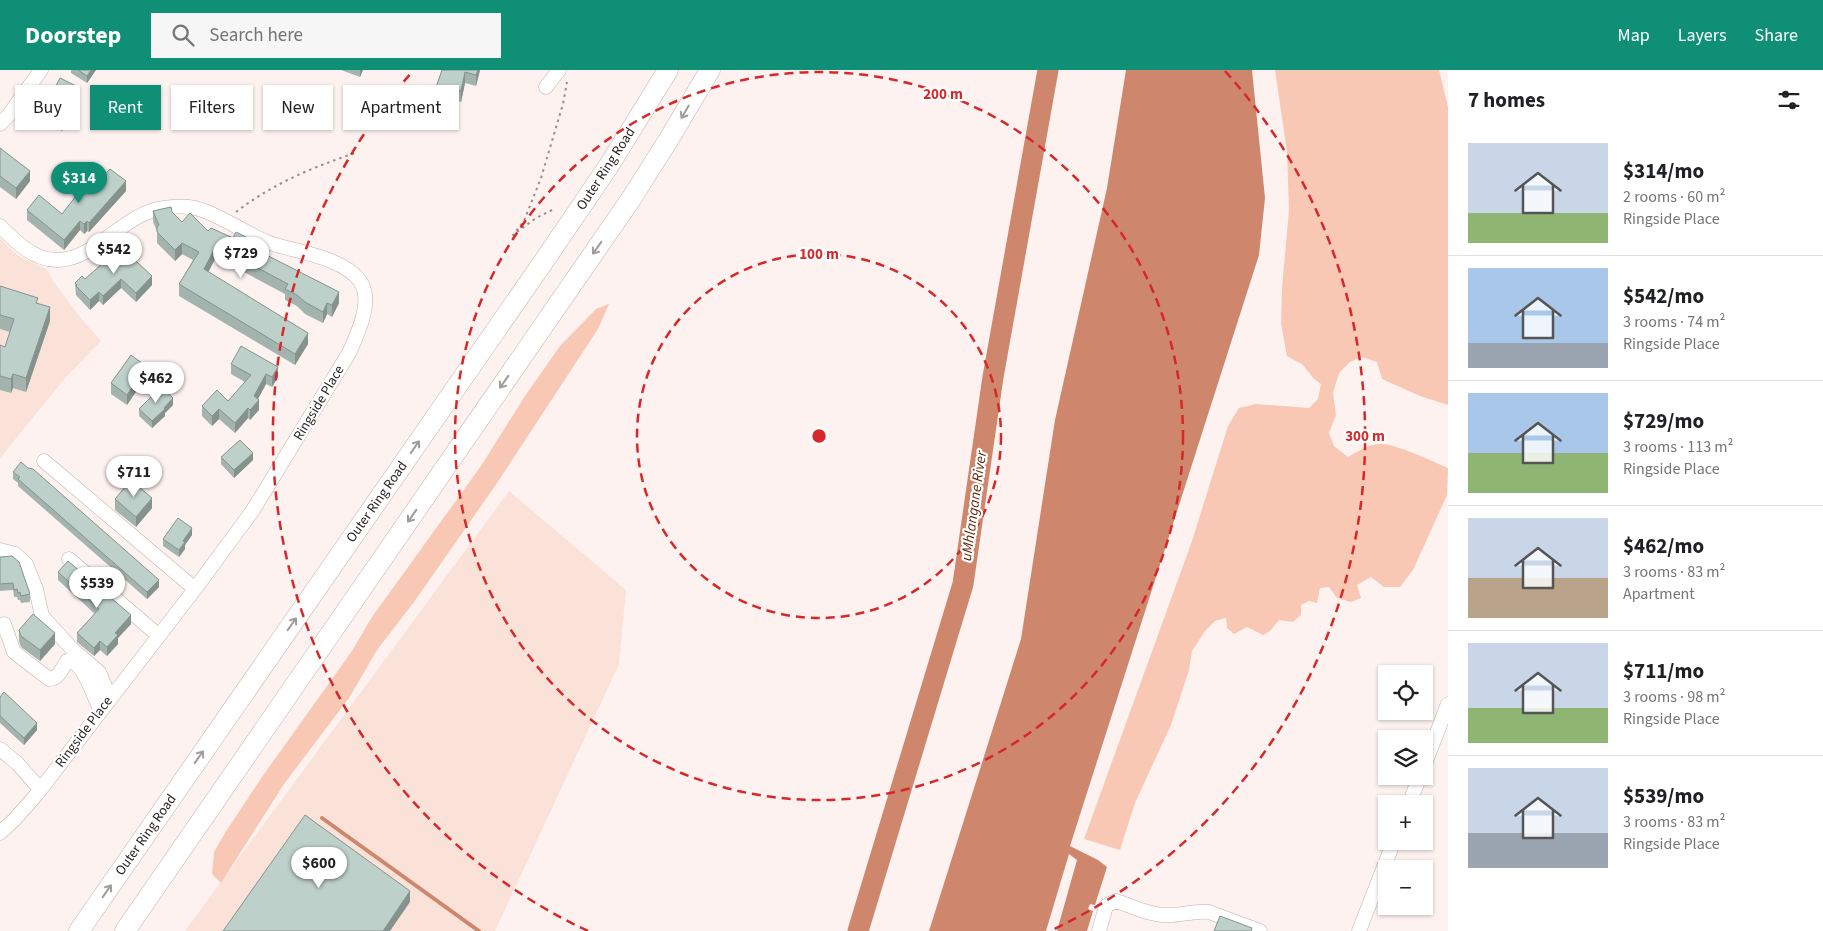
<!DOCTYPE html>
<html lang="en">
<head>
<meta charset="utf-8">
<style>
	body { margin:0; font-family:"Source Sans 3",sans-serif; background:#f6f6f6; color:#202124; height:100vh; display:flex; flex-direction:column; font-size:19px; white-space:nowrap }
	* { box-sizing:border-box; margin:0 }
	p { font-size:16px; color:#757577 }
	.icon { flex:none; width:28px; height:28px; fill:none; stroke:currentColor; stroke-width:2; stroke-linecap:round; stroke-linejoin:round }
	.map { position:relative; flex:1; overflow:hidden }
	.side { display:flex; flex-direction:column; background:#fff; width:375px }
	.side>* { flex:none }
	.guide { position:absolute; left:15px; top:15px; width:475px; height:45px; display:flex; gap:10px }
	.buttons { position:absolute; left:1378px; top:595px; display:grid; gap:10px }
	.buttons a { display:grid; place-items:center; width:55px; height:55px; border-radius:0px; background:#fff; box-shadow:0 1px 4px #0004; font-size:25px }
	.price { position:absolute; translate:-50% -42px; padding:0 11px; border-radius:18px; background:#fff; color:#222; font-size:16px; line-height:32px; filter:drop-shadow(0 1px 2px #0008) }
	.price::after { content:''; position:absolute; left:50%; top:30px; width:15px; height:11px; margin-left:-8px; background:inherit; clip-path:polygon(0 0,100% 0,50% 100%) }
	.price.current { background:#0f9076; color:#fff }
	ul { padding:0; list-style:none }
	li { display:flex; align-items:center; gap:15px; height:125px; padding:0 20px }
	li+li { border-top:1px solid #e0e0e0 }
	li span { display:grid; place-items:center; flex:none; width:140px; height:100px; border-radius:0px; color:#555 }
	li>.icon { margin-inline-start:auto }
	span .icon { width:60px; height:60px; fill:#fffc; stroke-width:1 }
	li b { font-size:21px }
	h2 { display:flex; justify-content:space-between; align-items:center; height:60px; padding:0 20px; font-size:21px }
	.tag { padding:0 18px; border-radius:0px; background:#fff; box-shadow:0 1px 4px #0004; font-size:18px; line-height:45px }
	.tag.current { background:#0f9076; color:#fff }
	header { display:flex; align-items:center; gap:30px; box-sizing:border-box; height:70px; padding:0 25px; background:#0f9076; color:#fff }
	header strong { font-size:24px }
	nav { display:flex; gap:28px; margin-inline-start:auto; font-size:18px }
	.search { width:350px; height:45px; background:#f6f6f6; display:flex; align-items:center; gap:12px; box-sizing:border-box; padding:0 18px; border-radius:0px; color:#757577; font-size:19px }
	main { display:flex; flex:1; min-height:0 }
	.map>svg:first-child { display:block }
	.built { fill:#fbe2d9 }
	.green { fill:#f9c8b5 }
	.water { fill:#ce876d }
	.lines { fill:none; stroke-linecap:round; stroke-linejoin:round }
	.stream { stroke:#ce876d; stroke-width:4 }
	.river { stroke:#ce876d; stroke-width:21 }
	.minor-casing { stroke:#c1b0aa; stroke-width:15 }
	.highway-casing { stroke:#c1b0aa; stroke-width:21 }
	.path { stroke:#968e8b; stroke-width:2; stroke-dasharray:2.5 4; stroke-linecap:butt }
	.minor { stroke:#fff; stroke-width:14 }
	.highway { stroke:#fff; stroke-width:20 }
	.wall { fill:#a3b3ae }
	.shaded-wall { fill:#85928d }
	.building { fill:#bed0ca; stroke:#85928d }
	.oneway { stroke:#9f9c9c }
	.ring { fill:none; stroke:#d62828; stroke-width:2.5; stroke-dasharray:9 6 }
	.labels { text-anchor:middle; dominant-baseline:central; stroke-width:4.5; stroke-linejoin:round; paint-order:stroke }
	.street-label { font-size:14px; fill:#2a2422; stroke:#fff }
	.water-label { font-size:15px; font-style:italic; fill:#5e1e01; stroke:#fff }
	.centre { fill:#d62828; stroke:#fff; stroke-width:2.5 }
	.ring-label { font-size:15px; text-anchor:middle; font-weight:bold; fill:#d62828; stroke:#fff; stroke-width:4.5; stroke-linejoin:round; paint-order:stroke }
</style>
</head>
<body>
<header>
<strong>Doorstep</strong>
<div class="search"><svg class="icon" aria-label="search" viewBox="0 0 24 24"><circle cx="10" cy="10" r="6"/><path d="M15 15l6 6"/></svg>Search here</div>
<nav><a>Map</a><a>Layers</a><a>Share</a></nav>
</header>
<main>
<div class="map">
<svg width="1448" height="861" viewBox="0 0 1448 861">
	<rect width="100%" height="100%" fill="#fdf2ef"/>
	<path class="built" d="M0,168L17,185L48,200L53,211L80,247L101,271L66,307L0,388Z
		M509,421L626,520L619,594L495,861H185Z"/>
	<path class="green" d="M1275,0H1439L1448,37V335L1420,326L1382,309L1377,292L1362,287L1350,292L1339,303L1333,323L1336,345L1329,363L1334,376L1348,387C1359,381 1368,374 1381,374C1394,373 1434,392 1448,398L1447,425L1413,500L1400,517H1384L1371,507L1357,515L1361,528L1351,532L1337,528L1329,517L1320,518L1317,533L1309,531L1301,535V545L1293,552L1279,550L1270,561L1263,565L1247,557L1234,564L1227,558L1226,548L1215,551L1205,561L1192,581L1189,600L1171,655L1135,733L1120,780L1084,769L1192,471L1228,356L1239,338L1256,334L1309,338L1318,329L1321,314L1313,308L1303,295L1287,286L1281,253L1282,218L1289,140L1287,82Z
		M609,234L598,259L495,416L414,532L377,580L349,628L284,714L221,813L212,804L214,782L225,763L262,707L352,581L372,547L481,396L525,326L560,276L596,239Z"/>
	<path class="water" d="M1126,0H1252L1265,128L1259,185L1070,776L1098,790L1107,797L1095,835L1090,834L1088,839L1093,841L1087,861H1057L1077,790L1069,784L1046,861H929L1021,569L1055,350L1107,118Z"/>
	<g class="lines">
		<path class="stream" d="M322,748L479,861"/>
		<path class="river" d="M858,861L963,514L993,307L1048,0"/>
		<g class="minor-casing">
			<path id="minor" d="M546,17L559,0
				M0,54L8,46L41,0
				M0,156C15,171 33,190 57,190C96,190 123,143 164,138C176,136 191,136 202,140C225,148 245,163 267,172C295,182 343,187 360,211C374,231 357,265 349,283L253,440L195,519L37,724L15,749L0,763
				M44,391L195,519
				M0,480L15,484L26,494L36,519L42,546L72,579L99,602L110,628
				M69,489L158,565
				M4,554L14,582L49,609C59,609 62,598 67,591C82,589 95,628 100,640
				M0,679L18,694L40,719
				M1424,696L1448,634
				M1409,734L1420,706
				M1099,861L1106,836L1116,831C1132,836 1149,845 1166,845C1181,846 1194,840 1209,842L1260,861
				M1359,861L1394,771"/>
		</g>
		<g class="highway-casing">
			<path id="highway" d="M79,861L546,188L608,97L668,0
				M125,861L631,129L669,69L710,0"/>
		</g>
		<path class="path" d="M552,140L536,148L513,165L524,151L541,108L563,34L567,12
			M236,142C274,113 311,98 355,83"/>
		<use href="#minor" class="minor"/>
		<use href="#highway" class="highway"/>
	</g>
	<path class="wall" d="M71,0H96L87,13L71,3Z
		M341,0H363L360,7Z
		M442,0H480L476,16L465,13L461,32L458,31L457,36L435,31V20Z
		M76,20L77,32L62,61L39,49V39L49,29Z
		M0,78L30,111L16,129L0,117Z
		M101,109L126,121L89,162L87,161L84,164L80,160L64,180L27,150V140L62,144L85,116V112Z
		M153,141L172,142L182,152L246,175L339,233L332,247L327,244L323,253L305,244L297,236L285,230V224L216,187L208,202L308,274L295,295L179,226V214L193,190L182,184L175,191L157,173V161L153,152Z
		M121,177L152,215L136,232L121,218L103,235L99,231L90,240L76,225L75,213L85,209Z
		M0,216L38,233L50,251L26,322L13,318L11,323L0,320V275L5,277L10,262L0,259Z
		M231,294L278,307L272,317L266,314L258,329L259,340L250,350L248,348L235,363L219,349L212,356L202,346V336L228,331L245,312L231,304Z
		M146,307L127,335L111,324V313Z
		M173,335L165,343V346L152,358L139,346V339Z
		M221,387L253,390L234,408L221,394Z
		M13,402L159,517L147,529L18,416V413L13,409Z
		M115,429L152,438L136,457L115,440Z
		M192,465L185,475V479L179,487L163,476V469Z
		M0,487L30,524V532L21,533L20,530H18L17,527H14L13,520L0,521Z
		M58,502L131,554L118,568V574L107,586L100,580L94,586L77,572V563L95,544L58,510Z
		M19,560L55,574L40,591L21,577L19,571Z
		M0,627L37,660L24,675L0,653Z"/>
	<path class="shaded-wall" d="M91,0H96L87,13V6Z
		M360,0H363L360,7Z
		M478,0H480L476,16V5Z
		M465,2V13L461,32V21Z
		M76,16V24L77,21V32L62,61V51Z
		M458,20V31L457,36V25Z
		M30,101V111L16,129V118Z
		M126,111V121L89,162V153Z
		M80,151V160L64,180V170Z
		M87,151V161L84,164V154Z
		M182,173V184L175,191V180Z
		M216,176V187L204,211V199Z
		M152,206V215L136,232V223Z
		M121,209V218L103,235V226Z
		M99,222V231L90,240V230Z
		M339,222V233L332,247V235Z
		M327,233V244L323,253V242Z
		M50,237V251L26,322V308Z
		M308,263V274L295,295V284Z
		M146,296V307L127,335V325Z
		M278,297V307L272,317V307Z
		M13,304V318L11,323V309Z
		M266,304V314L254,336V326Z
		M173,328V335L165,343V346L152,358V351Z
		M259,330V340L250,350V340Z
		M248,338V348L235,363V353Z
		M219,339V349L212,356V346Z
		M253,383V390L234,408V400Z
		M152,428V438L136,457V447Z
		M192,458V465L185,475V479L179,487V480L183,471Z
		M159,510V517L147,529V522Z
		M131,545V554L118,568V574L107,586V577L115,563Z
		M55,563V574L40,591V580Z
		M100,571V580L94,586V578Z
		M37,653V660L24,675V668Z
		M410,821V832L390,861H383Z"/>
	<path class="building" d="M78,0H91L87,6Z
		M442,0H478L476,5L465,2L461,21L458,20L457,25L435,20Z
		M60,8L76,16L74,20L77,21L62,51L39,39L45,28L49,29Z
		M0,78L30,101L16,118L0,106Z
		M110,99L126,111L89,153L87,151L84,154L80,151L64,170L27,140L39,125L62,144L86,113L85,112L93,103L101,109Z
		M171,137L172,142L182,152L190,143L208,161L211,158L233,168L236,162L246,167L243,173L339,222L332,235L327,233L323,242L305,232L297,225L285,219L288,214L216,176L204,199L308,263L295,284L179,214L199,182L182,173L175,180L157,162V157L159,155L153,141Z
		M121,177L152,206L136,223L121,209L103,226L99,222L90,230L76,216L77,215L75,213L82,206L85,209Z
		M0,216L38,228L36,233L50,237L26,308L13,304L11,309L0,306V275L5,277L14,249L0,245Z
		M241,276L278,297L272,307L266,304L254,326L259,330L250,340L248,338L235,353L219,339L212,346L202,336L217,320L228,331L251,305L231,294Z
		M131,285L146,296L127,325L111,313Z
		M161,317L173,328L164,338L165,339L152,351L139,339Z
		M240,370L253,383L234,400L221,387Z
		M21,392L28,398L33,399L159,510L147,522L18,409L20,407L13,402Z
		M131,410L152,428L136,447L115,429Z
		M178,448L192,458L183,471L185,472L179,480L163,469Z
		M12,486L19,492L30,524L21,526L20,522L18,523L17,519L14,520L13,513L0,514V487Z
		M68,491L131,545L115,563L118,565L107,577L100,571L94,578L77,563L99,539L58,502Z
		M33,544L55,563L40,580L21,566L19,560Z
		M4,622L37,653L24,668L0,646V627Z
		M305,745L410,821L383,861H223Z
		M1220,846L1252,858L1251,861H1214Z"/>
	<defs><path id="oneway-shaft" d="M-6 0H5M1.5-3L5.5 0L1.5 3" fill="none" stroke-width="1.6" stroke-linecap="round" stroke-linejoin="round" transform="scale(1.25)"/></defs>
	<g class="oneway">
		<use href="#oneway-shaft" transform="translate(685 42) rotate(120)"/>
		<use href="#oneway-shaft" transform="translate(597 178) rotate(125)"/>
		<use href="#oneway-shaft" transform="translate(504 312) rotate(125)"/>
		<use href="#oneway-shaft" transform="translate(415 377) rotate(-55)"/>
		<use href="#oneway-shaft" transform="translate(412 446) rotate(125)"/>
		<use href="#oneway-shaft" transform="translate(292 554) rotate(-55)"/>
		<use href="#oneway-shaft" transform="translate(199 687) rotate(-55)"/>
		<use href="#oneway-shaft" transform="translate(107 821) rotate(-55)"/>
	</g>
	<g class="ring">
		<circle cx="819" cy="366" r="182"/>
		<circle cx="819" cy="366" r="364"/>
		<path d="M588 861A546 546 0 0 1 413 1M1225 1A546 546 0 0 1 1050 861"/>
	</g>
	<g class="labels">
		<g class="street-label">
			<text transform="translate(606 99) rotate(-57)">Outer Ring Road</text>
			<text transform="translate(319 333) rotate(-59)">Ringside Place</text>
			<text transform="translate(377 432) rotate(-55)">Outer Ring Road</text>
			<text transform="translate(84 662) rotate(-53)">Ringside Place</text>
			<text transform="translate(146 765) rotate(-55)">Outer Ring Road</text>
		</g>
		<g class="water-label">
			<text transform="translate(974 436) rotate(-82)">uMhlangane River</text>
		</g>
	</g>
	<circle cx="819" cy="366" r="8" class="centre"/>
	<g class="ring-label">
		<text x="943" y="29">200 m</text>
		<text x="819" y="189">100 m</text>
		<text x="1365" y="371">300 m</text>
	</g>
</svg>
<div class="buttons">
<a><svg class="icon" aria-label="locate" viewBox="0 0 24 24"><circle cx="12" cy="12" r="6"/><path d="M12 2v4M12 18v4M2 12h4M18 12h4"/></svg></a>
<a><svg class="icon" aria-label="layers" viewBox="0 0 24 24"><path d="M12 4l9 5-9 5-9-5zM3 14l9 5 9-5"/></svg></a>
<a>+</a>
<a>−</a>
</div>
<b class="price current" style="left:79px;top:134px">$314</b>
<b class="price" style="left:114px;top:205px">$542</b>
<b class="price" style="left:241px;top:209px">$729</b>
<b class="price" style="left:156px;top:334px">$462</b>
<b class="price" style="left:134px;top:428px">$711</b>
<b class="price" style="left:97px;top:539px">$539</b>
<b class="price" style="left:319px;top:819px">$600</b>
<div class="guide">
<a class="tag">Buy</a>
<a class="tag current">Rent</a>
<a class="tag">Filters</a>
<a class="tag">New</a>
<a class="tag">Apartment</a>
</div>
</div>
<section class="side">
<h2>7 homes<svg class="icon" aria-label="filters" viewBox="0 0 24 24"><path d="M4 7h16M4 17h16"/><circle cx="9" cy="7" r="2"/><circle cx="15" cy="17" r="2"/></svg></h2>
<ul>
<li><span style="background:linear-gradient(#c9d6e8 70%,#8fb573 0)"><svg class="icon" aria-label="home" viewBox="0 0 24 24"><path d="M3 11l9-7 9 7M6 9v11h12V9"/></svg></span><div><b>$314/mo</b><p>2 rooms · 60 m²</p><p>Ringside Place</p></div></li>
<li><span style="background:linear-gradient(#a9c7e8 75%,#9aa5b1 0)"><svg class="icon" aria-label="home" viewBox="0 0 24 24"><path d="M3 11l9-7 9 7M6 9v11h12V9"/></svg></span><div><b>$542/mo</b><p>3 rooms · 74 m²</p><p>Ringside Place</p></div></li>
<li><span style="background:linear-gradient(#a9c7e8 60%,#8fb573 0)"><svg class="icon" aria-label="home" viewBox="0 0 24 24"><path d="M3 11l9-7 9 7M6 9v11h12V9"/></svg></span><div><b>$729/mo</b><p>3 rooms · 113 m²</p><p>Ringside Place</p></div></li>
<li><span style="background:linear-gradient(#c9d6e8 60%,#b9a48a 0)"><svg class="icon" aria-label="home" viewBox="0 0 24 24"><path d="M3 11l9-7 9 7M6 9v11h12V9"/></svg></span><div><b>$462/mo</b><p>3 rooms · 83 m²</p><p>Apartment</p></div></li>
<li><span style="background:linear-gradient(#c9d6e8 65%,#8fb573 0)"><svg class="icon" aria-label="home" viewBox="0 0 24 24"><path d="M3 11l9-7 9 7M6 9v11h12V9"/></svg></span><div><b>$711/mo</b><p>3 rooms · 98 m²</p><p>Ringside Place</p></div></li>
<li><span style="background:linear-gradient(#c9d6e8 65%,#9aa5b1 0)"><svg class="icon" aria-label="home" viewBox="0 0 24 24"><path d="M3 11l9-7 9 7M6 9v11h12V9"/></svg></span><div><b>$539/mo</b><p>3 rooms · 83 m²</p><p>Ringside Place</p></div></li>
</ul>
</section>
</main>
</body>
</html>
